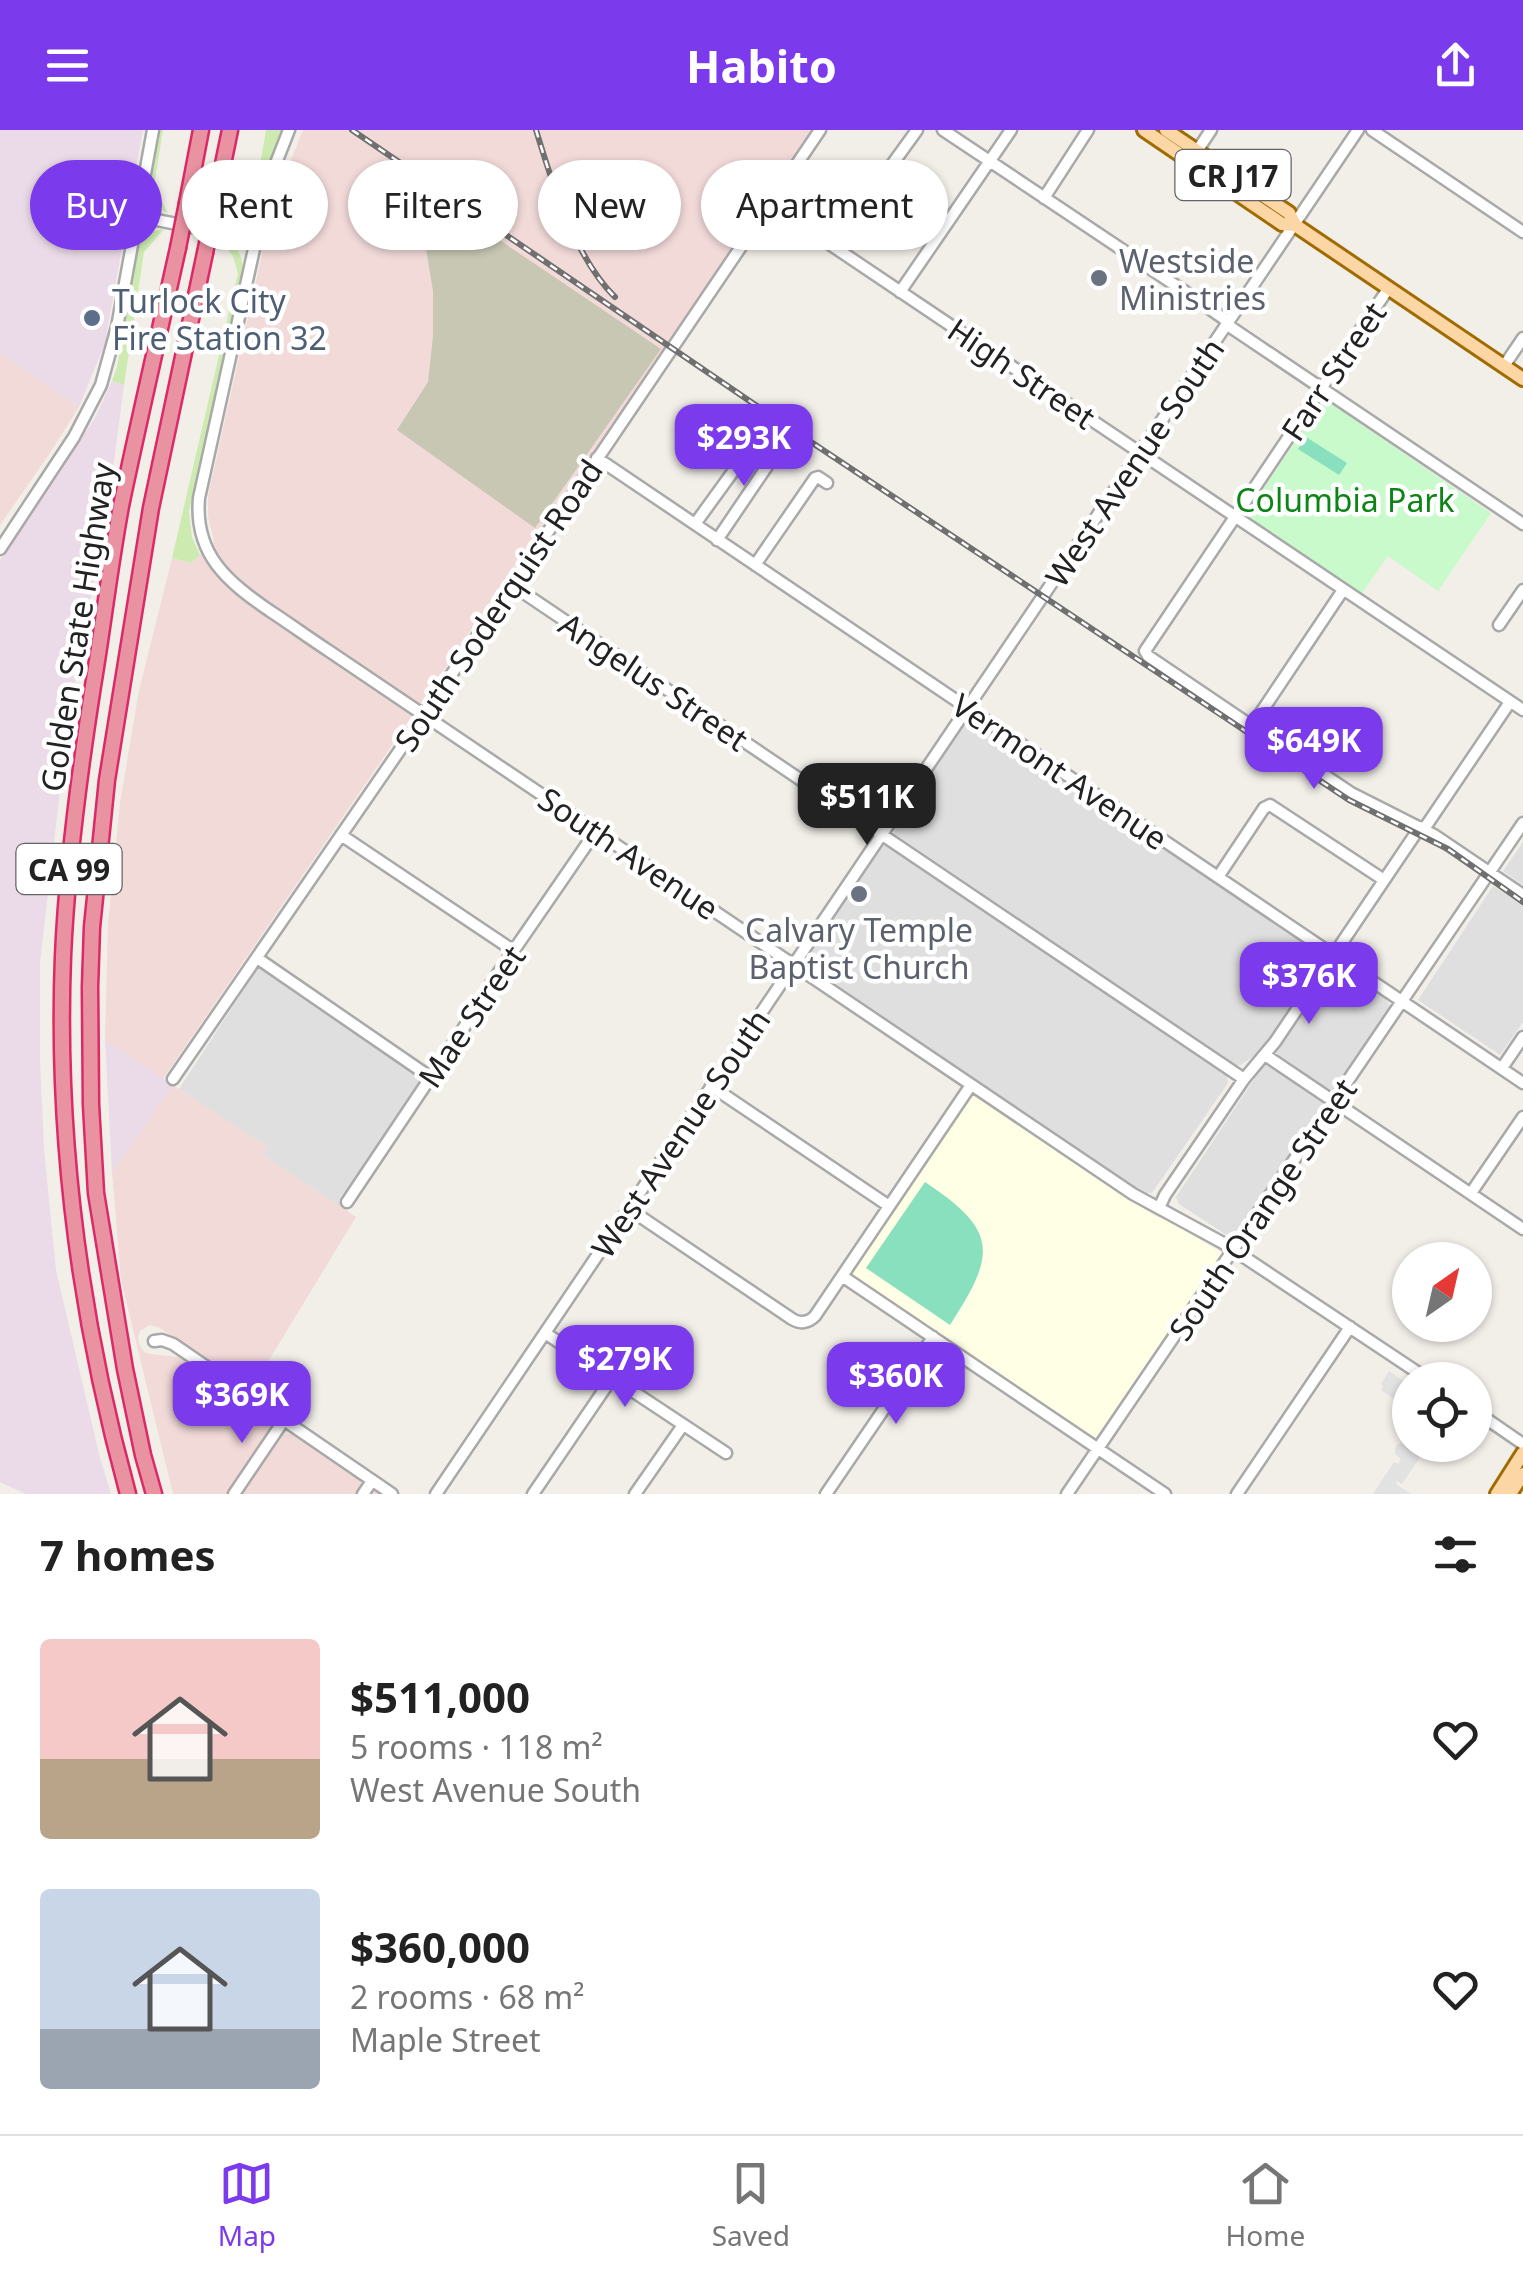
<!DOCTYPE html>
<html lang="en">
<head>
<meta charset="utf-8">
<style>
	body { margin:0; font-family:"Noto Sans",sans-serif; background:#f2f2f2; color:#222; height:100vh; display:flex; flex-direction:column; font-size:38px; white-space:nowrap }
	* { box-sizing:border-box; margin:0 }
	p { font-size:32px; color:#767676 }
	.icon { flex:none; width:55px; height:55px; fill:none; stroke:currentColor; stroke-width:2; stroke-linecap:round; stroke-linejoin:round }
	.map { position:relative; height:1364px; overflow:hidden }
	.sheet { display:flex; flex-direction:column; background:#fff; flex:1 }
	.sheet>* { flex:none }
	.guide { position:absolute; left:30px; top:30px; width:1000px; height:90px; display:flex; gap:20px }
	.needle { width:65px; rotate:34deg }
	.fabs { position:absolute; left:1392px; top:1112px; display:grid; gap:20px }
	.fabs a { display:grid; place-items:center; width:100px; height:100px; border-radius:50%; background:#fff; box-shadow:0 2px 8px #0004; font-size:50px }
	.price { position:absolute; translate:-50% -85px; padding:0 22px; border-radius:20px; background:#7c3aed; color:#fff; font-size:32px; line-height:65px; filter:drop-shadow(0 2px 5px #0008) }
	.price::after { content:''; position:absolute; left:50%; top:60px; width:30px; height:22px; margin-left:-15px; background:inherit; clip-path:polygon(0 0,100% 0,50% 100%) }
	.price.current { background:#222; color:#fff }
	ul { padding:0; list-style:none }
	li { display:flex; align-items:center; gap:30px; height:250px; padding:0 40px }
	li span { display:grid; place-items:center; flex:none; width:280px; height:200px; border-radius:10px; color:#555 }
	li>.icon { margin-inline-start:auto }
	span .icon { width:120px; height:120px; fill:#fffc; stroke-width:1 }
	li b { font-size:42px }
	h2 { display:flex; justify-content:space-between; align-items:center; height:120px; padding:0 40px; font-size:42px }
	.chip { padding:0 35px; border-radius:45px; background:#fff; box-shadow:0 2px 8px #0004; font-size:35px; line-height:90px }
	.chip.current { background:#7c3aed; color:#fff }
	header { display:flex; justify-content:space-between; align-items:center; height:130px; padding:0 40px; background:#7c3aed; color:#fff; font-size:45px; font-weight:700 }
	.tabs { display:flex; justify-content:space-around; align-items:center; height:140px; border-top:2px solid #e0e0e0; background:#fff; font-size:28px; color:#767676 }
	.tabs a { display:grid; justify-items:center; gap:5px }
	.tabs .current { color:#7c3aed }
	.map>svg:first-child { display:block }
	.residential { fill:#e0dfdf }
	.commercial { fill:#f2dad9 }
	.industrial { fill:#ebdbe8 }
	.education { fill:#ffffe5 }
	.construction { fill:#c7c7b4 }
	.grass { fill:#cdebb0 }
	.park { fill:#c8facc }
	.pitch { fill:#88e0be }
	.parking { fill:#e2e2e2 }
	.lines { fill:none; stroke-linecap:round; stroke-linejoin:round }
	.minor-casing { stroke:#a9a9a9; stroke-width:15 }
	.major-casing { stroke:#a06b00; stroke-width:18 }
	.highway-casing { stroke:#dc2a67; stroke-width:19 }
	.minor { stroke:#fff; stroke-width:10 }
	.major { stroke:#fcd6a4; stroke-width:12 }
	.highway { stroke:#e892a2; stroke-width:14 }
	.rail-casing { stroke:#707070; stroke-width:6 }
	.rail { stroke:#fff; stroke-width:2.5; stroke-dasharray:8; stroke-linecap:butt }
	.highway-bridge-casing { stroke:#dc2a67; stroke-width:19; stroke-linecap:butt }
	.highway-bridge { stroke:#e892a2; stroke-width:14 }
	.worship-dot { fill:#6b7280; stroke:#fff; stroke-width:4 }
	.service-dot { fill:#5c6f8a; stroke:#fff; stroke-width:4 }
	.labels { text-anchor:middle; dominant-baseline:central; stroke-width:9; stroke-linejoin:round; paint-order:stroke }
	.shield { fill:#fff; stroke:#646464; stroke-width:2.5 }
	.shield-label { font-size:30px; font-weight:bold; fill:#222 }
	.worship-label { font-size:32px; fill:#5b616d; stroke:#fff; text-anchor:start }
	.service-label { font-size:32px; fill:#4e5e75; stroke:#fff; text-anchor:start }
	.street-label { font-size:32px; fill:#222; stroke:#fff }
	.park-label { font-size:32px; fill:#0c8416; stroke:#fff }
</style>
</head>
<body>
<header><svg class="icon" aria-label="menu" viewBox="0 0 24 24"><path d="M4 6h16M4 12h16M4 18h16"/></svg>Habito<svg class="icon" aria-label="share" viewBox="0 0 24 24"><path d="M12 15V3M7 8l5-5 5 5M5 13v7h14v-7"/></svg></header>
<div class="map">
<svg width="1523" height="1364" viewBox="0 0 1523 1364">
	<rect width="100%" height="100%" fill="#f2efe9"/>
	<path class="residential" d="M971,590L976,591L1323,826V831L1261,921L1241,935H1236L895,704L894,697L965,593Z
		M1523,712V755L1503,741Z
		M882,716H888L1227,946L1228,953L1152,1063H1144L806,834V828Z
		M1493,756L1523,775V892L1500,925L1418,870Z
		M1334,835L1385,868L1390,876L1335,959L1330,961L1275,922Z
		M263,838L421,946V951L350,1058L341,1065L339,1072L342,1078L262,1025L267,1018L179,959L257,839Z
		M1268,934L1320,970L1323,974L1235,1106L1231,1108L1179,1074L1176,1067L1262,937Z"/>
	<path class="commercial" d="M303,0H814L163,949L105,910L108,794L120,673L139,560L172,428L191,433L214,411L208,387V366L264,115L278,62Z
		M0,223L79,277L50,323L0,395Z
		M173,955L268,1017L263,1025L356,1087L252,1258L158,1197L150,1195L140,1201L138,1208L140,1216L144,1222L150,1224L179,1227L270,1289L271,1299L280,1305L292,1304L380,1364H173L121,1150L112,1042Z"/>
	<path class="industrial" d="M0,0H143L105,213L79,277L0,223Z
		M112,251L124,255L108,377L69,585L40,832V931L44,1019L56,1140L99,1324L111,1364H26L0,1352V430L95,288Z
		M105,910L173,955L112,1042Z"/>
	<path class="education" d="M975,963L984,968L985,972L1155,1086L1171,1092L1222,1123L1095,1309L856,1149L853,1144L854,1139L971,965Z"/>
	<path class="construction" d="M415,53L661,219L535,398L397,300L428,252L433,206V161Z"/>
	<path class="grass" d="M159,0H163L154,56L168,83C135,72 154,26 159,0Z
		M266,0H282L268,34L252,86L244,94L233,96L253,75Z
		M164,99L144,122L124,255L112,251L117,237L137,120C142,106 150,101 164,99Z
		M221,111C237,115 243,125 243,141L189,381L192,407L200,425L191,433L172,428L238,143L233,126Z"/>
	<path class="park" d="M1324,269L1491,383L1438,461L1388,426L1360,466L1244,387Z"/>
	<path class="pitch" d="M1306,307L1347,333L1339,345L1298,319Z
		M925,1052C999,1101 996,1124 950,1195L866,1138Z"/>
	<path class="parking" d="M1389,1241L1410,1256V1280L1381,1260L1383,1256L1381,1254Z
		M1410,1302V1315H1428L1402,1354L1397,1351L1396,1354L1411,1364H1373L1394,1332L1398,1334L1401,1329L1395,1324V1318L1398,1314L1403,1312Z"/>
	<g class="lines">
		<g class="minor-casing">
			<path id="minor" d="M289,0L269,51L199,368C194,425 228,452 270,481C290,494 309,508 329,521L1133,1064L1223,1113L1429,1250
				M943,0L1193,167L1223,188L1232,198L1523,394
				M1372,0L1523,102
				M1197,21L1211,0
				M878,54L917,0
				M1044,68L1088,0
				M770,74L1523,580
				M137,86L256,110
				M1388,159L1145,521L1148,526L1351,663L1434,705L1523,765
				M900,162L1011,0
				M1504,236L1523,208
				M597,328L1523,953
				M695,394L753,314L767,313L794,331
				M717,410L778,320
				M0,419L74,307L101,255L117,197L153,0
				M755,435L815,348L818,347L827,353
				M512,455L1244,949
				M1499,495L1523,460
				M1252,596L1343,460
				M1424,699L1510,572
				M341,705L514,821
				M1218,747L1264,678L1270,675L1384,750
				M257,828L430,947
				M1265,925L1523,1099
				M1502,938L1523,907
				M173,949L424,585L820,0
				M711,956L889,1076
				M1471,1063L1523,987
				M347,1072L473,884L490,855L596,701
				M1159,1078L1165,1065L1244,949L1275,912L1420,697
				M629,1079L792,1189C800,1194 808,1193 815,1186L971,955
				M842,1146L1165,1364
				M545,1203L726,1323
				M154,1211L162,1210L173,1214L392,1364
				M1475,1281L1523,1314
				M234,1364L284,1290
				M363,1364L372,1351
				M436,1364L1358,0
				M533,1364L612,1248
				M635,1364L683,1295
				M826,1364L933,1207
				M1067,1364L1523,693
				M1237,1364L1350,1197"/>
		</g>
		<g class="major-casing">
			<path id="major" d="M1144,0L1282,94L1295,95L1523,249
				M1166,0L1289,83L1295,95
				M1497,1364L1523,1323
				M1510,1364L1523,1344"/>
		</g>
		<g class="highway-casing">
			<path id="highway" d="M187,73L201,0
				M214,78L230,0
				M128,1364C80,1189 56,1007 63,826C67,735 79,645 93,556C103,496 110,435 121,376C139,290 159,204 178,118
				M154,1364L143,1325L125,1239L96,1063L91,975L90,857L92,797L107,650L151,378L205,123"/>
		</g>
		<use href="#minor" class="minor"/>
		<use href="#major" class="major"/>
		<use href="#highway" class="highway"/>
		<g class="rail-casing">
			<path id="rail" d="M352,0L754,274L1349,670L1448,719L1523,772
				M536,0C552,53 575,128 615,167"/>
		</g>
		<use href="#rail" class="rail"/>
		<g class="highway-bridge-casing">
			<path id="highway-bridge" d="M178,118L187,73
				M205,123L214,78"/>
		</g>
		<use href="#highway-bridge" class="highway-bridge"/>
	</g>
	<g class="worship-dot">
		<circle cx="1099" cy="148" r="10"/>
		<circle cx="859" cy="764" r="10"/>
	</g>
	<circle class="service-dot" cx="92" cy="188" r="10"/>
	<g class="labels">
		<g class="shield">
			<rect x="1175.5" y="20" width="115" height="50" rx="8"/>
			<rect x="16.5" y="714" width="105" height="50" rx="8"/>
		</g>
		<g class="shield-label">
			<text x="1233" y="45">CR J17</text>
			<text x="69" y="739">CA 99</text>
		</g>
		<g class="worship-label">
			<text x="1119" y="130">Westside<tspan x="1119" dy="37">Ministries</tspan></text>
			<text x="859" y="799" text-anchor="middle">Calvary Temple<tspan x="859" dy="37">Baptist Church</tspan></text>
		</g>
		<g class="service-label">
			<text x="112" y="170">Turlock City<tspan x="112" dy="37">Fire Station 32</tspan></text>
		</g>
		<g class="street-label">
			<text transform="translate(1333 241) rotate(-56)">Farr Street</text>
			<text transform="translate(1022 243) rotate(34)">High Street</text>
			<text transform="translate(1134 332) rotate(-56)">West Avenue South</text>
			<text transform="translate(498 475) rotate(-56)">South Soderquist Road</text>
			<text transform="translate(77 497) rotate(-81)">Golden State Highway</text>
			<text transform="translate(654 551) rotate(34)">Angelus Street</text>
			<text transform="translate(1060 641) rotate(34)">Vermont Avenue</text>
			<text transform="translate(629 723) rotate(34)">South Avenue</text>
			<text transform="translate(471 886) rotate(-56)">Mae Street</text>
			<text transform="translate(680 1003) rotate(-56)">West Avenue South</text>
			<text transform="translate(1262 1079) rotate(-56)">South Orange Street</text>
		</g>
		<g class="park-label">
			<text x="1345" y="369">Columbia Park</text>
		</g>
	</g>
</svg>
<div class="fabs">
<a><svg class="needle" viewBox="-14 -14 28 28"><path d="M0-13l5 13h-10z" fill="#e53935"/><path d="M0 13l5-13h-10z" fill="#767676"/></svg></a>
<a><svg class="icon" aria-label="locate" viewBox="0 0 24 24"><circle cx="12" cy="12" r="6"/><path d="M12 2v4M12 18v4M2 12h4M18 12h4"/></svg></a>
</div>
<b class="price" style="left:744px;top:359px">$293K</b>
<b class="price" style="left:1314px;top:662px">$649K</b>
<b class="price current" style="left:867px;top:718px">$511K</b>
<b class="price" style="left:1309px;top:897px">$376K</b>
<b class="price" style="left:625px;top:1280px">$279K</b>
<b class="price" style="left:896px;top:1297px">$360K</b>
<b class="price" style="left:242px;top:1316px">$369K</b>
<div class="guide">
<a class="chip current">Buy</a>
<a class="chip">Rent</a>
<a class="chip">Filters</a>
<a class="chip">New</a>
<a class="chip">Apartment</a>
</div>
</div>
<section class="sheet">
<h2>7 homes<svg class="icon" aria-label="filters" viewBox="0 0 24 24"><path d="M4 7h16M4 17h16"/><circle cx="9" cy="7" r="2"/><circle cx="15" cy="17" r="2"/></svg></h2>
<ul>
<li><span style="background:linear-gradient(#f6c9c9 60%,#b9a48a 0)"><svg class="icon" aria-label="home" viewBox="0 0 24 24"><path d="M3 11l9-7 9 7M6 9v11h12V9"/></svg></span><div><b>$511,000</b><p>5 rooms · 118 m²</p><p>West Avenue South</p></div><svg class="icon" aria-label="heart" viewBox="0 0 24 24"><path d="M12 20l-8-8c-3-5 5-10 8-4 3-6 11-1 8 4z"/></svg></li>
<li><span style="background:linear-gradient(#c9d6e8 70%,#9aa5b1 0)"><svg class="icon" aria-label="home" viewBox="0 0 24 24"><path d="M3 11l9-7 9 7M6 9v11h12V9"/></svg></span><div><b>$360,000</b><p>2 rooms · 68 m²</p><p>Maple Street</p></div><svg class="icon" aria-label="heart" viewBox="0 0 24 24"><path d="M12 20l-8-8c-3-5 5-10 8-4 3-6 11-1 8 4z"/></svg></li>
</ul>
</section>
<nav class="tabs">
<a class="current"><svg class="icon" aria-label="map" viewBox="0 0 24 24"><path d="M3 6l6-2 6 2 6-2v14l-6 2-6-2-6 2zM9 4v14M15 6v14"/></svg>Map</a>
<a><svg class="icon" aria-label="saved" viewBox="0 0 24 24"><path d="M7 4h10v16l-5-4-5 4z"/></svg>Saved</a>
<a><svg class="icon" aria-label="home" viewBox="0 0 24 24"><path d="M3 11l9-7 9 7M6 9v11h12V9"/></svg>Home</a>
</nav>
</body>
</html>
